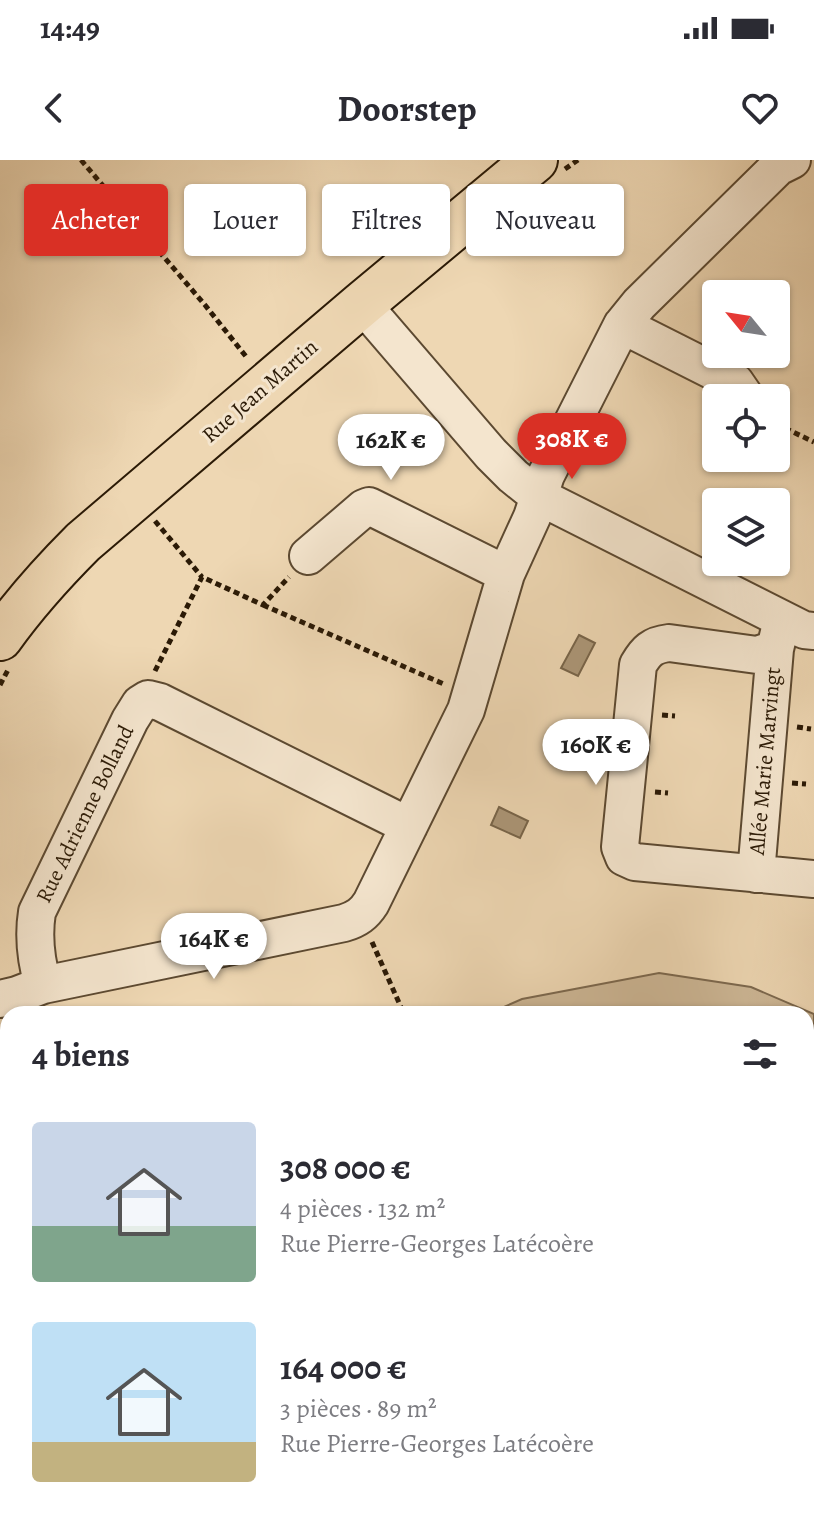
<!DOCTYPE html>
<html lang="fr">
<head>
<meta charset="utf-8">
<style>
	body { margin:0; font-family:Alegreya,serif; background:#f7f7f7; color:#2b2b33; height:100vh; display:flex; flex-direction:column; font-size:30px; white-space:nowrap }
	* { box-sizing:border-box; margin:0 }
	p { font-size:26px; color:#7c7c81 }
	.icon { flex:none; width:44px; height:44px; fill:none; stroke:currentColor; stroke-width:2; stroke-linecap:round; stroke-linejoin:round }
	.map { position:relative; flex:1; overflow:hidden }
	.panel { position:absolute; left:0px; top:846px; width:814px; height:514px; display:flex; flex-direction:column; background:#fff; border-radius:24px 24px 0 0; box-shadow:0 2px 6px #0004 }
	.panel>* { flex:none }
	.top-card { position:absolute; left:24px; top:24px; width:766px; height:72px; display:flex; gap:16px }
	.needle { width:52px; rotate:300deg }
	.tools { position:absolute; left:702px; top:120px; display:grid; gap:16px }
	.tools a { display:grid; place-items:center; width:88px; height:88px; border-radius:8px; background:#fff; box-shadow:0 2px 6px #0004; font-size:40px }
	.price { position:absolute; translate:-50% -68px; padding:0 18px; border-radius:28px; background:#fff; color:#222; font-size:26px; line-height:52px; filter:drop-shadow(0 2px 4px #0008) }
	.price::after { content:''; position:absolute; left:50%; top:48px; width:24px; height:18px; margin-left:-12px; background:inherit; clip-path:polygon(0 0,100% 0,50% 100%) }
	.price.active { background:#d93025; color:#fff }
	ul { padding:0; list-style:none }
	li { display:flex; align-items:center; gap:24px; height:200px; padding:0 32px }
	li span { display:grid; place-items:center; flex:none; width:224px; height:160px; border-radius:8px; color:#555 }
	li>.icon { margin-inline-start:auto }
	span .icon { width:96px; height:96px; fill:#fffc; stroke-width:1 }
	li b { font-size:34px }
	h2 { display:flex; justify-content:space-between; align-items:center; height:96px; padding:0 32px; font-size:34px }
	.pill { padding:0 28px; border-radius:8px; background:#fff; box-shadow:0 2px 6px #0004; font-size:28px; line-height:72px }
	.pill.active { background:#d93025; color:#fff }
	.status { display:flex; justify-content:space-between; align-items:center; height:56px; padding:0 40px; background:#fff; direction:ltr }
	.status svg { height:22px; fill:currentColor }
	header { display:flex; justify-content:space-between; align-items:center; height:104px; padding:0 32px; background:#fff; font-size:36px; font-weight:700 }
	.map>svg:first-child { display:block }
	.green { fill:#cdb796; stroke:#7c684e; stroke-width:2 }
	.water { fill:#ac9778; stroke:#78654a; stroke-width:2 }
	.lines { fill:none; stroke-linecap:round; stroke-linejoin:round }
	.minor-casing { stroke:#5c4931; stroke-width:40 }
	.major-casing { stroke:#2b1a06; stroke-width:48 }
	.path { stroke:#2b1a06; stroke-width:5; stroke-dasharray:6 4; stroke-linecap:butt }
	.minor { stroke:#f4e5ce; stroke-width:36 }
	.major { stroke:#eed7b3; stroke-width:44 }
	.labels { text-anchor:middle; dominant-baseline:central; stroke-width:6; stroke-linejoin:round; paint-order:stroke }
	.street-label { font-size:22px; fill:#2b1a06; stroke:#f4e5ce }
</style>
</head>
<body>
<div class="status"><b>14:49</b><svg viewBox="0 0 49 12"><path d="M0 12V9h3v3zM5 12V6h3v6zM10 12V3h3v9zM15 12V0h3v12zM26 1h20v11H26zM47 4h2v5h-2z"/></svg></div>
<header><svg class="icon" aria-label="back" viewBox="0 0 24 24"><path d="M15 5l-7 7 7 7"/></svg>Doorstep<svg class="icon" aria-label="heart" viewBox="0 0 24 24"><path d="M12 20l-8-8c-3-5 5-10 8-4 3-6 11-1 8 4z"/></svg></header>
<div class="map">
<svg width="814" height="1359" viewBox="0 0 814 1359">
	<rect width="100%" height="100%" fill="#eed7b3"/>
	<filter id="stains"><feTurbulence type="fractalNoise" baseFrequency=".0025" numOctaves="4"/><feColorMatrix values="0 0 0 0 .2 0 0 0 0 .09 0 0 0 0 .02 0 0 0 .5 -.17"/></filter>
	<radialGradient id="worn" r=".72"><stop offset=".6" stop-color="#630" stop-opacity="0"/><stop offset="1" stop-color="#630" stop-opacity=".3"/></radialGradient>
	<path class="green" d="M659,813L751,827L814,854V1359H134L133,1352H806V854H488L522,839Z
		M8,954V1114L0,1109V955Z"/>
	<path class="water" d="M579,475L595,483L578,516L561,508Z
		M499,647L528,661L520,678L491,665Z
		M806,984L814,996V1061L806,1063Z
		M814,1102V1359H552L542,1352H806V1104Z"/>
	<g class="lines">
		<g class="minor-casing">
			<path id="minor" d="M362,144L491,294L513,316L538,336L804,470L814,471
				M622,165L735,222L746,238
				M308,396L364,348L369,346L506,414
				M775,489L757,495L669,483C652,485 646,491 638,505L620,687L624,697L635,702L814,719
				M756,714L775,489L780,468
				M43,825C36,801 33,777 37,752L130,560L140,544L148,539L160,542L409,666
				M0,839L17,835L43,825L344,763C357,759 364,754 371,743L466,550L506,414L532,357L546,315L622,165L639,144L778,7L792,0"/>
		</g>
		<g class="major-casing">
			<path id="major" d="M0,478C25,443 53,412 83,382L362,144L535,0"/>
		</g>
		<path class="path" d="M81,0L205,145L248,199
			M565,9L578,0
			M776,264L814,282
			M155,361L202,417
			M263,445L446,525
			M155,511L202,417L263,445L289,417
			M0,525L9,508
			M662,555L675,556
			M797,567L811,569
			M792,623L806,624
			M655,632L668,633
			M372,782L404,854
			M587,854L650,849L715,854
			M806,892L814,897
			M0,1010L8,1005
			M0,1038L8,1045
			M806,1086L814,1084
			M0,1170L8,1158
			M375,1352L384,1359
			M405,1352L415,1359
			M162,1359V1352
			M220,1359L224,1352
			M339,1359L341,1352"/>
		<use href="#minor" class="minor"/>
		<use href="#major" class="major"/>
	</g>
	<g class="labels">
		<g class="street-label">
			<text transform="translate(260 231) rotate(-41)">Rue Jean Martin</text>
			<text transform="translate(765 601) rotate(-85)">Allée Marie Marvingt</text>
			<text transform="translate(85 654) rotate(-64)">Rue Adrienne Bolland</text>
		</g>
	</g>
	<rect width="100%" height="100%" filter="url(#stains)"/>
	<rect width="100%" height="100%" fill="url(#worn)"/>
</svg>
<div class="tools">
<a><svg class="needle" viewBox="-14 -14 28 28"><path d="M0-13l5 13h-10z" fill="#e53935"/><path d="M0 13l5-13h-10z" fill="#7c7c81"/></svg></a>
<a><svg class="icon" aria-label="locate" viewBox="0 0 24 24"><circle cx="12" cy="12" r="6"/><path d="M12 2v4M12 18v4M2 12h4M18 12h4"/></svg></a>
<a><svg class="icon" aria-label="layers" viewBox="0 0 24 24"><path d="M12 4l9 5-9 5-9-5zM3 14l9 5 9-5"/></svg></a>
</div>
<b class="price active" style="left:572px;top:321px">308K €</b>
<b class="price" style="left:391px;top:322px">162K €</b>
<b class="price" style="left:596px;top:627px">160K €</b>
<b class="price" style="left:214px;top:821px">164K €</b>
<div class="top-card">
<a class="pill active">Acheter</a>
<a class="pill">Louer</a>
<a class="pill">Filtres</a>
<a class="pill">Nouveau</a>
</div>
<section class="panel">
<h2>4 biens<svg class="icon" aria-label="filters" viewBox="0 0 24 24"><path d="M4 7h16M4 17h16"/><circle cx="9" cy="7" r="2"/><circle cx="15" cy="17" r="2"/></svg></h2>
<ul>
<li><span style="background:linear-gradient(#c9d6e8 65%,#7fa58c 0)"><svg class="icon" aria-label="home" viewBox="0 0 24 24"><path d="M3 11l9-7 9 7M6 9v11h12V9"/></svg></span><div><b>308 000 €</b><p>4 pièces · 132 m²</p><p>Rue Pierre-Georges Latécoère</p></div></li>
<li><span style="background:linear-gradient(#bfe0f5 75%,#c2b280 0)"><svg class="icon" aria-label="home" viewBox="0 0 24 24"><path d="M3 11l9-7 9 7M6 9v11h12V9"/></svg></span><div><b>164 000 €</b><p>3 pièces · 89 m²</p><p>Rue Pierre-Georges Latécoère</p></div></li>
</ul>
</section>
</div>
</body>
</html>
